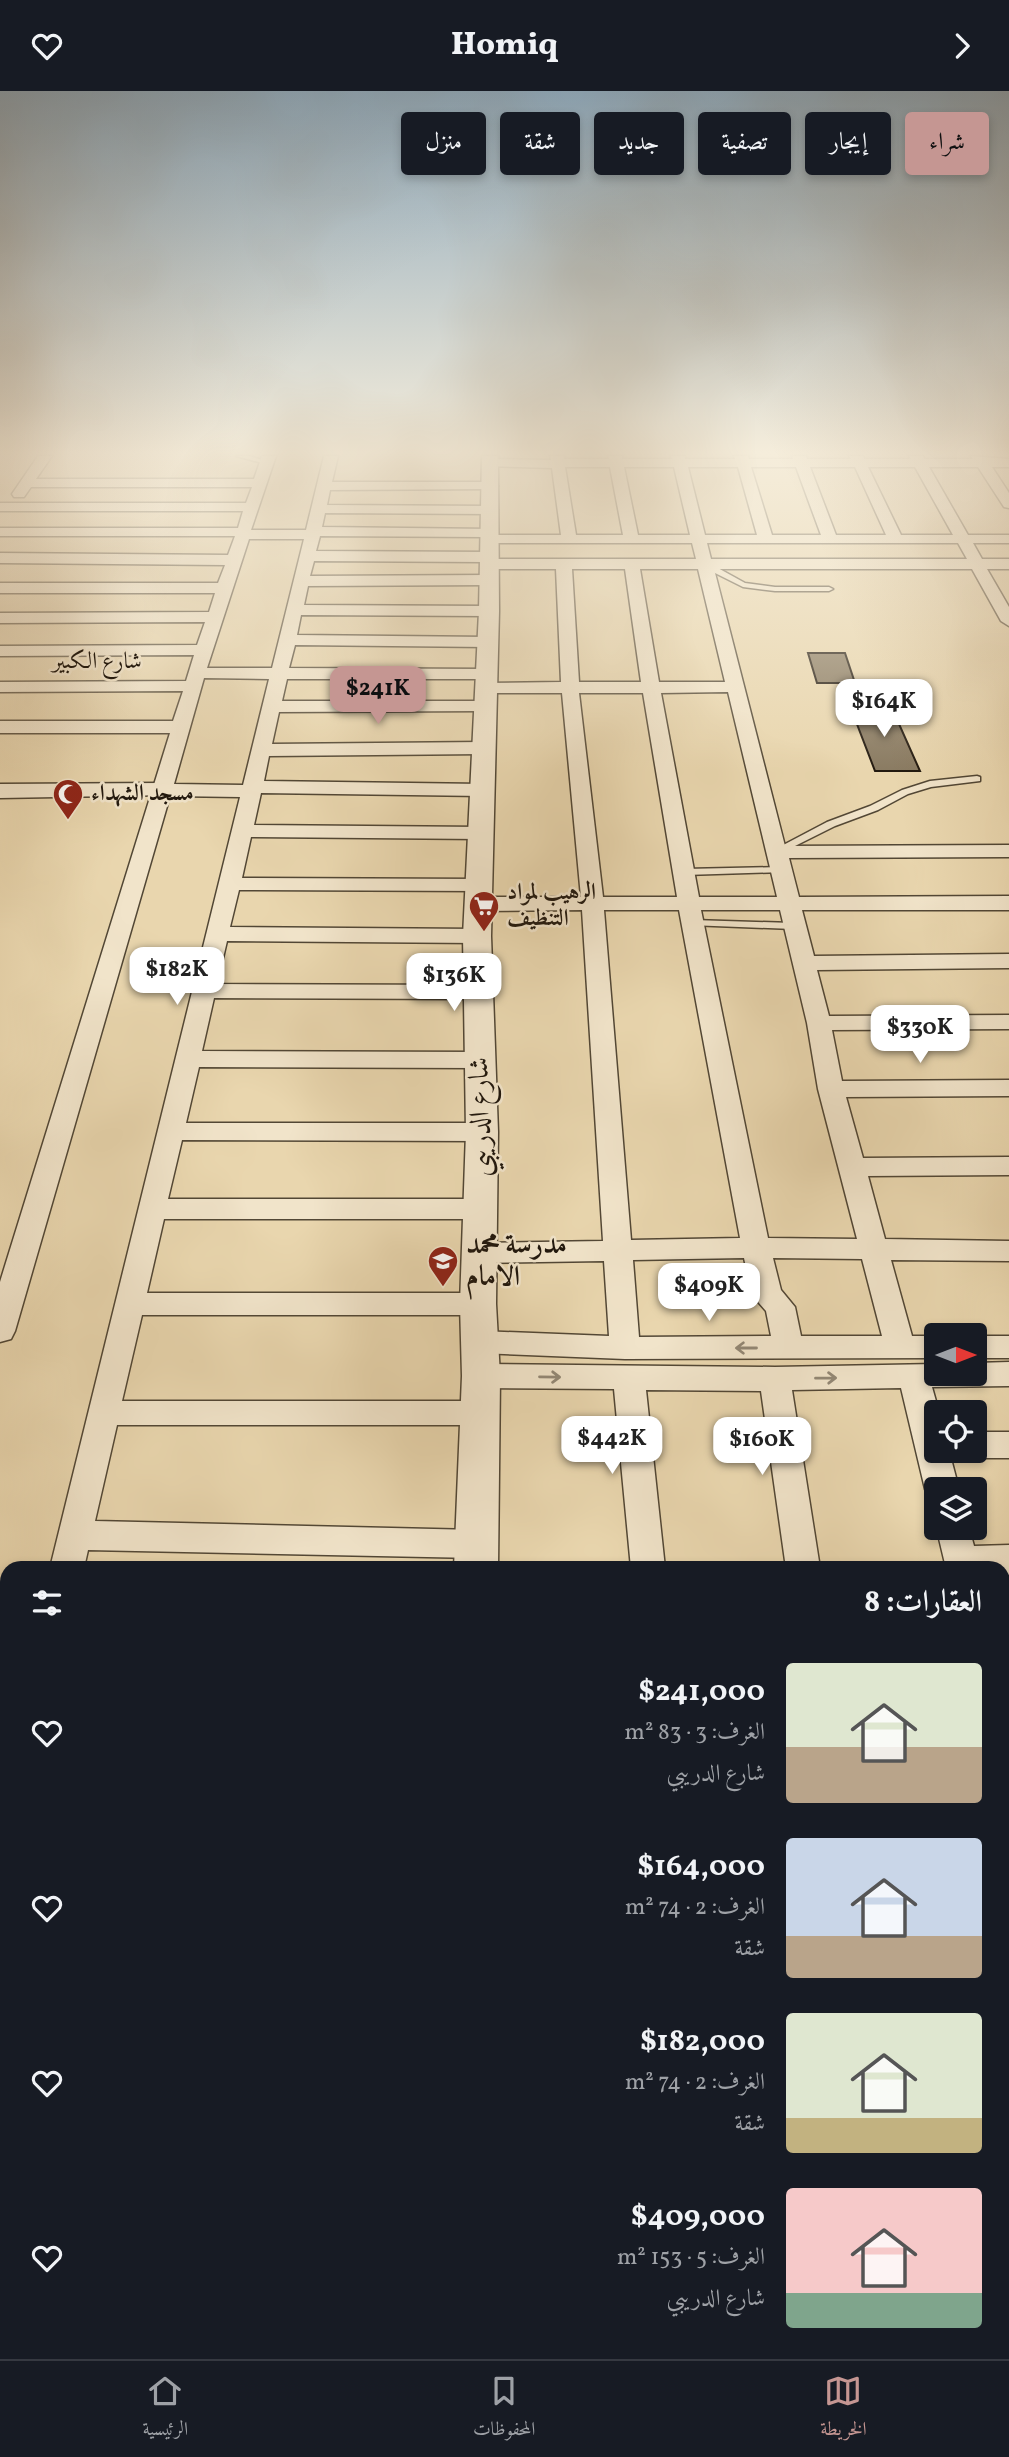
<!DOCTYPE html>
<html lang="ar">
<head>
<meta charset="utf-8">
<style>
	body { margin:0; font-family:Vollkorn,Amiri,serif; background:#242831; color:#f1f3f6; direction:rtl; height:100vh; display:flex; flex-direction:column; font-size:26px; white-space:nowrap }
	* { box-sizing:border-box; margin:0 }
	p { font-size:23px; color:#9ea1a6 }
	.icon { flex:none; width:38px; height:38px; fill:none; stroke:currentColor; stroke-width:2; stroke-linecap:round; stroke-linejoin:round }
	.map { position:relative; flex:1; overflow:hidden; direction:ltr }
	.details { position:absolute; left:0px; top:1470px; width:1010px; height:798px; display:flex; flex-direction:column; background:#171b24; border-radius:21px 21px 0 0; box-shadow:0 4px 10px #0003; direction:rtl }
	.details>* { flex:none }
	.hud { position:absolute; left:21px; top:21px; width:968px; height:63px; direction:rtl; display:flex; gap:14px }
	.needle { width:46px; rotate:90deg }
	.tools { position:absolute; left:924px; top:1232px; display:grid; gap:14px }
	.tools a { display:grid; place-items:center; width:63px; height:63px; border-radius:7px; background:#171b24; box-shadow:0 4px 10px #0003; font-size:35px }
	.price { position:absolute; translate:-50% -60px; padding:0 16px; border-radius:14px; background:#fff; color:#222; font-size:23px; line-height:46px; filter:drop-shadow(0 2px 4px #0008) }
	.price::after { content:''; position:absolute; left:50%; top:42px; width:21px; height:16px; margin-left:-10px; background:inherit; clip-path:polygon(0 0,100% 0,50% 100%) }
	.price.on { background:#c59692; color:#111 }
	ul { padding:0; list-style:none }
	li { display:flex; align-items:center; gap:21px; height:175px; padding:0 28px }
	li span { display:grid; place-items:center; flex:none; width:196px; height:140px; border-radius:7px; color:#555 }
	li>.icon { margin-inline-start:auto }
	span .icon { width:84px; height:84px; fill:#fffc; stroke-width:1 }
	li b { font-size:30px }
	h2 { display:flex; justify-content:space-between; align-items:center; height:84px; padding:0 28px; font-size:30px }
	.tag { padding:0 24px; border-radius:7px; background:#171b24; box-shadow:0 4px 10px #0003; font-size:24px; line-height:63px }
	.tag.on { background:#c59692; color:#111 }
	header { display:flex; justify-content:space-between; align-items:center; height:91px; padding:0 28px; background:#171b24; font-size:32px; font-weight:800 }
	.dock { display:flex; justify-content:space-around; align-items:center; height:98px; border-top:2px solid #363941; background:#171b24; font-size:19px; color:#9ea1a6 }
	.dock a { display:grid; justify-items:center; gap:4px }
	.dock .on { color:#c59692 }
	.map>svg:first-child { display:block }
	.building { fill:#897a61; stroke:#20170d; stroke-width:2 }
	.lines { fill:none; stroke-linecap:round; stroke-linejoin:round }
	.service-casing { stroke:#524735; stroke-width:3 }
	.minor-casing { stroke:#524735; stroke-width:3 }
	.tertiary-casing { stroke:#524735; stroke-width:3 }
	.service { fill:#f1e4ca; fill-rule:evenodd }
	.minor { fill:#f1e4ca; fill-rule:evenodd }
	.tertiary { fill:#f1e4ca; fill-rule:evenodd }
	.oneway { stroke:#938875 }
	.labels { text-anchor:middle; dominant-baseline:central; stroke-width:5; stroke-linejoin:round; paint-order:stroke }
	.far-street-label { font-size:23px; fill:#20170d; stroke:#f1e4ca }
	.far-poi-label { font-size:23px; font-weight:bold; fill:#20170d; stroke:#f1e4ca; text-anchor:start }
	.street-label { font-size:28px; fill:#20170d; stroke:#f1e4ca }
	.poi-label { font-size:28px; font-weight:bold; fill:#20170d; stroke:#f1e4ca; text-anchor:start }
</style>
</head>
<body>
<header><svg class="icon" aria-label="forward" viewBox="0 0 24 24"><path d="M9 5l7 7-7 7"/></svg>Homiq<svg class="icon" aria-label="heart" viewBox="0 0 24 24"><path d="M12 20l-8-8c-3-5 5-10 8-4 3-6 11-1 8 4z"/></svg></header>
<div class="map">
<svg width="1009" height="2268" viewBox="0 0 1009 2268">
	<rect width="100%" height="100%" fill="#e9d6ae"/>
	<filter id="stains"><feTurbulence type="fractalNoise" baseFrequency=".00286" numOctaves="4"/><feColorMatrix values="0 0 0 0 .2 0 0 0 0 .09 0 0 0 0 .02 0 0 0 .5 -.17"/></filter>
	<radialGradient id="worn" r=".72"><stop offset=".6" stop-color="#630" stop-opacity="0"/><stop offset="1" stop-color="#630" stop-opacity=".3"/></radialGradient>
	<path class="building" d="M808,562H845L855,592H817Z
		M850,615H891L920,680H875Z"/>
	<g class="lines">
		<g class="service-casing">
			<path id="service" d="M236,365H249L269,371L266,373Z
				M701,471H707L745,492L775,496H829L833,498L829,500H775L743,496L701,475Z
				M977,685L980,686V690L931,696L908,703L878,719L835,735L779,763L775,764L770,761L827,731L870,715L902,699L930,690Z
				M780,776L784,777V781L685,784L680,781L685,778Z
				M693,829L793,832L799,835L793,838L689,834L687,832Z"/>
		</g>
		<g class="minor-casing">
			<path id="minor" d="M38,365H52L36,388H254L262,365H276L251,439H306L324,365H338L332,391H491L498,395L496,398L330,399L327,414L491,415L498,419L491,423L325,422L322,436L491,438L496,439L497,444H561L552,377L486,375V369L491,368L551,369L550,365H564V368H609L608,365H622V368H672L671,365H685V368H735L734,365H748L749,368H793L792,365H806L807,368H851L849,365H863L864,368H911L909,365H923L924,368H973L971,365L1009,368V376H992L1009,402V417L1004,416L978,376H929L968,444H1009V452H973L982,468H1009V478H987L1009,516V535L1001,530L972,478H714L785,755L1009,754V766L789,767L799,806L1009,805V819H802L814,865L1009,863V877L817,879L829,925L1009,924V938L832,939L842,990L1009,989V1005L846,1006L863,1067L1009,1066V1084L868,1085L885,1148L1009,1150V1170L891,1169L912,1245H936V1267L625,1268L480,1262L469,1259L465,1251L469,1243L480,1240L609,1245L604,1170L480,1172L470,1169L466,1162L470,1155L480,1152L603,1150L582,819L479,820L471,818L468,813L471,808L479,806H581L562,602H485L476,597L485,592L561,591L556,478H490L485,476L484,471L314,470L310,485L490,484L498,489L490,494L308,495L304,514L489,515L497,520L489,525L301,524L297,544L488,546L496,551L488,556L295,554L289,577L486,578L495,583L486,588H287L282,610H484L493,615L484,620L279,621L272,653L483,651L492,657L483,663L269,665L264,690L483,693L490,695L493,699L490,703L483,705L261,702L254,734L481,736L488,738L491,742L488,746L481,748L251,746L242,787L480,788L488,789L491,794L488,799L480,800L239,799L230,836L477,838L485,840L488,845L485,850L477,852L227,850L217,893L479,894L487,896L491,901L487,906L479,908L214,907L202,960L480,961L489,964L492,969L489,974L480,977L199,976L186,1032H482L491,1035L495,1041L491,1047L482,1050L182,1049L168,1108H481L491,1111L495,1118L491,1125L481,1128H164L147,1202H478L488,1205L493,1213L488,1221L478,1224H142L122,1310H478L489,1313L494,1322L489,1331L478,1334H117L95,1430L476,1439L488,1443L493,1453L488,1463L476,1467L88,1459L84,1477H50L240,706L170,705L15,1240L11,1248L0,1251V1191L170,642H0V630H173L183,600L0,601V591L186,590L194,564L0,565V555L197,554L205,531L0,532V522L209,521L215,502H0V492H218L225,474L0,472V462L228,464L235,445H0V437H238L243,420H0V412H246L252,396H31L24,406H14L12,403ZM565,376H610L623,444H576ZM624,376H674L690,444H638ZM688,376H738L757,444H705ZM751,376H796L821,444H772ZM810,376H855L886,444H836ZM868,376H915L953,444H901ZM320,445L484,446L485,451L490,452H692L696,468H496L495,463L490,461L316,460ZM249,448H304L272,577H207ZM707,452H958L967,468H711ZM572,478H625L641,591H579ZM640,478H698L725,591H659ZM204,587L269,588L243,694L174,693ZM728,601L777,806H699L661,602ZM579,602H643L677,806H603ZM604,819H679L740,1147L631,1149ZM701,819H780L807,932L818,998L857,1148L768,1147ZM744,1167L752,1204L766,1220L771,1245L639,1246L633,1169ZM773,1167L862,1168L882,1245H801L795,1216L781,1199Z
				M975,1245H1009V1267H975Z
				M1009,1271V1295L932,1296L939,1321H936V1360H949L959,1398H936V1410L930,1408L925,1398L901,1297L792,1299L820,1477H786L761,1300L646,1299L665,1477H631L614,1298L481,1297L470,1293L466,1285L470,1277L481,1273L775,1276L936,1273V1283H975V1272Z
				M975,1341H1009V1367H975L964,1363L962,1360H975Z
				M936,1435L969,1437L974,1455L1009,1454V1484H1003V1477H946Z
				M1003,1588L1009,1590V1639L1003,1637Z
				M0,1675H7V1713H0Z
				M1009,1707V1745L1003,1746V1708Z
				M0,1876H7V1918H0Z
				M0,2217H7V2261H18L0,2265Z"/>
		</g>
		<g class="tertiary-casing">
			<path id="tertiary" d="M482,365H498L499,520L491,845L498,1041L496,1213L500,1285L498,1477H454L462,1285L460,1213L466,1041L463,845L479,520Z
				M161,692L170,694L173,699L170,704L0,707V693Z
				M417,2261H479V2268H417Z"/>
		</g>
		<use href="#service" class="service"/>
		<use href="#minor" class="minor"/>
		<use href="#tertiary" class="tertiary"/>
	</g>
	<defs><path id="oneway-shaft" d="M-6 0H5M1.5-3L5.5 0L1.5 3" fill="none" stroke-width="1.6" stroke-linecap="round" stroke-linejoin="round" transform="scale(1.75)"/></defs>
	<g class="oneway">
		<use href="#oneway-shaft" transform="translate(746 1257) rotate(180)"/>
		<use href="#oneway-shaft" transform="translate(550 1286) rotate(1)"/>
		<use href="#oneway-shaft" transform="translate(826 1287) rotate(-1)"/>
	</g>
	<linearGradient id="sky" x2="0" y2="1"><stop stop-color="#8da8bb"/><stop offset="0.53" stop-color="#f5eddb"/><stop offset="1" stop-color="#f5eddb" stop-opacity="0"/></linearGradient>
	<rect width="1009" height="683" fill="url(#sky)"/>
	<defs>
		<g id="mosque-pin" transform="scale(1.575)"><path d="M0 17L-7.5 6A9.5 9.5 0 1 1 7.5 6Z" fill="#8f2418" stroke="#f1e4ca"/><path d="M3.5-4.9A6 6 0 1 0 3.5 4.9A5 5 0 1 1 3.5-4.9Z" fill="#fff"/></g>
		<g id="supermarket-pin" transform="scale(1.575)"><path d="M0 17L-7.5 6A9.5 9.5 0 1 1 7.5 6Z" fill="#8f2418" stroke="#f1e4ca"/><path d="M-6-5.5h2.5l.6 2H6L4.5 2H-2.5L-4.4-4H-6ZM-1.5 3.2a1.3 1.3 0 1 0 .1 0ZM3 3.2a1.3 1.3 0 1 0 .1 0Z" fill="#fff"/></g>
		<g id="school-pin" transform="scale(1.575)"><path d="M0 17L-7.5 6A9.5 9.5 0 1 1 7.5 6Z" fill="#8f2418" stroke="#f1e4ca"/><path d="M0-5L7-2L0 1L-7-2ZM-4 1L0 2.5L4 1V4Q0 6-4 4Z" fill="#fff"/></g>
	</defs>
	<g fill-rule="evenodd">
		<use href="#mosque-pin" x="68" y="703"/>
		<use href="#supermarket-pin" x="484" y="815"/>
		<use href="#school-pin" x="443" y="1170"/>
	</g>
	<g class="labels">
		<g class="far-street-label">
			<text x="97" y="571">شارع الكبير</text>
		</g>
		<g class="far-poi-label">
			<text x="91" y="703">مسجد الشهداء</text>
			<text x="507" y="802">الرهيب لمواد<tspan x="507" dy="26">التنظيف</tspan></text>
		</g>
		<g class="street-label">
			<text transform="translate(481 1026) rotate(-91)">شارع الدريبي</text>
		</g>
		<g class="poi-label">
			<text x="466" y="1154">مدرسة محمد<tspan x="466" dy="32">الامام</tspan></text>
		</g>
	</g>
	<rect width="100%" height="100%" filter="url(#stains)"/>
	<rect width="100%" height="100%" fill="url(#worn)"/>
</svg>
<div class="tools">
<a><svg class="needle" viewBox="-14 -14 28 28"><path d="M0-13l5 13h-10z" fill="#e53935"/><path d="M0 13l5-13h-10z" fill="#9ea1a6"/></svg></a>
<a><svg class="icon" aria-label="locate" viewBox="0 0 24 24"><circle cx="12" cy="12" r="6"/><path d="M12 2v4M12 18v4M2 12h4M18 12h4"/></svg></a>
<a><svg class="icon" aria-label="layers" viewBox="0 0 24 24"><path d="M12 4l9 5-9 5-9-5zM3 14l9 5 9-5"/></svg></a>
</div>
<b class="price on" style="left:378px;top:635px">$241K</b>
<b class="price" style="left:884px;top:648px">$164K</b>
<b class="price" style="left:177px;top:916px">$182K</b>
<b class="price" style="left:454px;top:922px">$136K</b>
<b class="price" style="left:920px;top:974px">$330K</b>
<b class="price" style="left:709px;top:1232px">$409K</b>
<b class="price" style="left:612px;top:1385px">$442K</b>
<b class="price" style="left:762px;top:1386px">$160K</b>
<div class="hud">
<a class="tag on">شراء</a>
<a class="tag">إيجار</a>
<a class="tag">تصفية</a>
<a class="tag">جديد</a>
<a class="tag">شقة</a>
<a class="tag">منزل</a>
</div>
<section class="details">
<h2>العقارات: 8<svg class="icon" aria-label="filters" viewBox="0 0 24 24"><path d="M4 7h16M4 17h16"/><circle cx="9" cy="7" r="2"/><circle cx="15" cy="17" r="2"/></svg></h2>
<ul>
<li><span style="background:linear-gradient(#dfe7d0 60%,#b9a48a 0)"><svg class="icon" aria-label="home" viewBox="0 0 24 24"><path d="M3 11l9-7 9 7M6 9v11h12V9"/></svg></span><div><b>$241,000</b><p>الغرف: 3 · 83 m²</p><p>شارع الدريبي</p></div><svg class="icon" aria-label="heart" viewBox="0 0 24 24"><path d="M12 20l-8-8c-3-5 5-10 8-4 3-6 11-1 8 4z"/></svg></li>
<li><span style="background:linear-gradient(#c9d6e8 70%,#b9a48a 0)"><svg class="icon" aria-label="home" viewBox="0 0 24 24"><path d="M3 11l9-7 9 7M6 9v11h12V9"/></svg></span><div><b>$164,000</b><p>الغرف: 2 · 74 m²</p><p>شقة</p></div><svg class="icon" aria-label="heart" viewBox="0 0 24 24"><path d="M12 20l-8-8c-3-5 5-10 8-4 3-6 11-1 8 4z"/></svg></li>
<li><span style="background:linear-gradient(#dfe7d0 75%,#c2b280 0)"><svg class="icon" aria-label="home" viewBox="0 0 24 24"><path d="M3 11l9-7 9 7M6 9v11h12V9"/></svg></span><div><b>$182,000</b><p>الغرف: 2 · 74 m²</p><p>شقة</p></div><svg class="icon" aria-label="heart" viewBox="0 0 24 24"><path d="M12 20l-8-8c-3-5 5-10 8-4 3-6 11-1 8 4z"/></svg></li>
<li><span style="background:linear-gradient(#f6c9c9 75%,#7fa58c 0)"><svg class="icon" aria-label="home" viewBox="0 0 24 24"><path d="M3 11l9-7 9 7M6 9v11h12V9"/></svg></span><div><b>$409,000</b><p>الغرف: 5 · 153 m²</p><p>شارع الدريبي</p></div><svg class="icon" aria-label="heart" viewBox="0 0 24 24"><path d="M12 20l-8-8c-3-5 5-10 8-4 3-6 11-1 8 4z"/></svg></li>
</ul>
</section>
</div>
<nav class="dock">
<a class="on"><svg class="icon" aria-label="map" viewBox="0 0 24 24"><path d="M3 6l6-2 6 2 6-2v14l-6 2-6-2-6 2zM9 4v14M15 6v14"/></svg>الخريطة</a>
<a><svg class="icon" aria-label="saved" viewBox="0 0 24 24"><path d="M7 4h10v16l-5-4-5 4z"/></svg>المحفوظات</a>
<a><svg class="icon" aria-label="home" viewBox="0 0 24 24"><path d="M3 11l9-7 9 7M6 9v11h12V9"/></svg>الرئيسية</a>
</nav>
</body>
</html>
